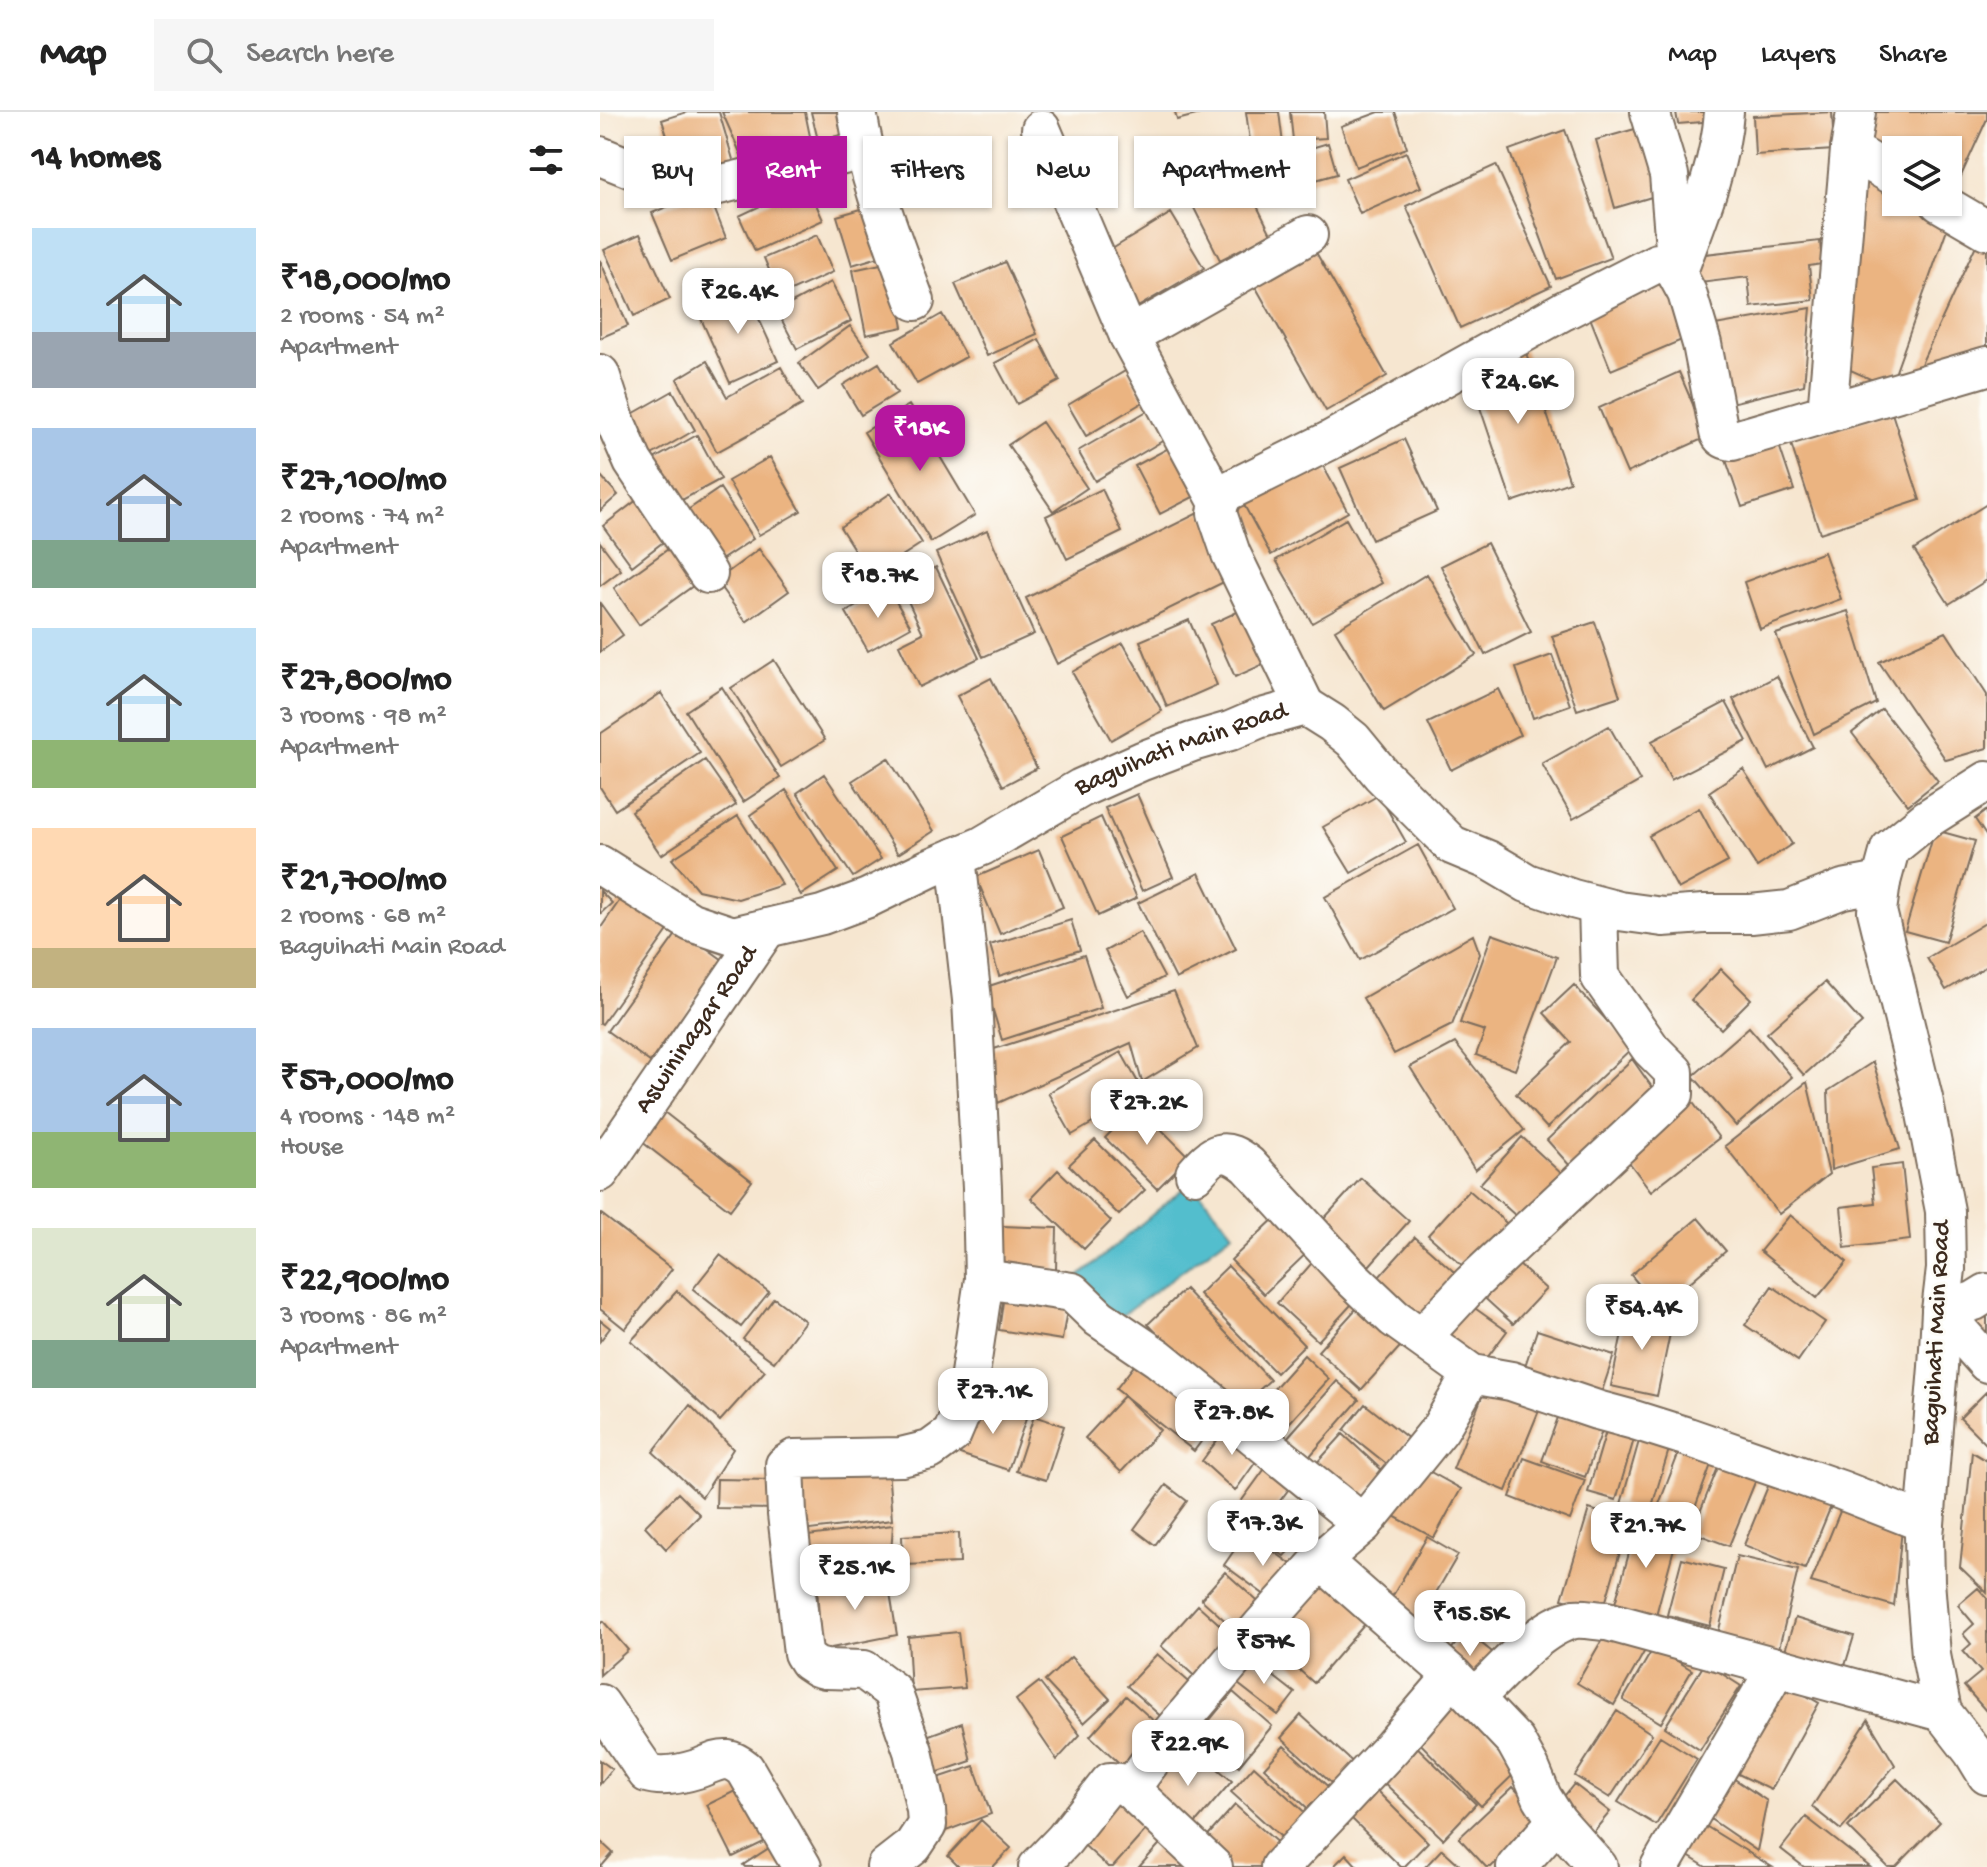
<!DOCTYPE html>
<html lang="en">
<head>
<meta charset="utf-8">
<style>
	body { margin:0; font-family:"Gochi Hand",sans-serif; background:#f6f6f6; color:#222; height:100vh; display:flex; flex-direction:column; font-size:30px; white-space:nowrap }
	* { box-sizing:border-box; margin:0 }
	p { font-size:26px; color:#767676 }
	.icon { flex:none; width:44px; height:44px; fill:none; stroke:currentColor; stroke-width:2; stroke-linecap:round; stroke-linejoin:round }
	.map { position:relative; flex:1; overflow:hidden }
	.side { display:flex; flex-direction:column; background:#fff; width:600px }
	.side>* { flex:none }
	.hud { position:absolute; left:24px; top:24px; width:760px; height:72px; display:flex; gap:16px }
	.controls { position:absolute; left:1282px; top:24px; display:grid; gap:16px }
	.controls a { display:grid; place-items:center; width:80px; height:80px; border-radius:0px; background:#fff; box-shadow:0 2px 6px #0004; font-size:40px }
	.price { position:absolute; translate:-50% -68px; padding:0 18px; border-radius:16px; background:#fff; color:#222; font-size:26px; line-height:52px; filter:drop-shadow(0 2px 4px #0008) }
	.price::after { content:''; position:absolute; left:50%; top:48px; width:24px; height:18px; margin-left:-12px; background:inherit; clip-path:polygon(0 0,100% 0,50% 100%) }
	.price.current { background:#b5179e; color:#fff }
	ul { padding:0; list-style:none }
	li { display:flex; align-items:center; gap:24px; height:200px; padding:0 32px }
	li span { display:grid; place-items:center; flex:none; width:224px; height:160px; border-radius:0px; color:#555 }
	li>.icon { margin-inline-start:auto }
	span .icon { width:96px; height:96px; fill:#fffc; stroke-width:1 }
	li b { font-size:34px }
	h2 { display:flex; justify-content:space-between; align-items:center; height:96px; padding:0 32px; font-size:34px }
	.tag { padding:0 28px; border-radius:0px; background:#fff; box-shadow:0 2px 6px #0004; font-size:28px; line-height:72px }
	.tag.current { background:#b5179e; color:#fff }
	header { display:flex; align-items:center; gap:48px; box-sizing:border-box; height:112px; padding:0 40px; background:#fff; border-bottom:2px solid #e0e0e0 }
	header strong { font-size:38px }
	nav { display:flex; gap:44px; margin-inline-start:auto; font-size:28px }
	.search { width:560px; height:72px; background:#f6f6f6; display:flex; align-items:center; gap:20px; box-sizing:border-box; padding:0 28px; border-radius:0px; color:#767676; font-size:30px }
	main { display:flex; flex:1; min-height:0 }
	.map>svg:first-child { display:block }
	.water { fill:#52becd; stroke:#467476; stroke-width:2 }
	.building { fill:#ebb481 }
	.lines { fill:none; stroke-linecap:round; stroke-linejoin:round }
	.minor-casing { stroke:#7c6c5c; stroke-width:42 }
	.minor { stroke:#fff; stroke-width:38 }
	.labels { text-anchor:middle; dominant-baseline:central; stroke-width:6; stroke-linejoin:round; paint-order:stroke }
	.street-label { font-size:26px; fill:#3b2a1e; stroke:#fdfcf7 }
</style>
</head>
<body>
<header>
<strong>Map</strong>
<div class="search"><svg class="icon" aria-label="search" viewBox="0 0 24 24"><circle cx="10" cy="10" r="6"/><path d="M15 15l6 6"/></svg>Search here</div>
<nav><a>Map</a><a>Layers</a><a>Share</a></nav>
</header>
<main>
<section class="side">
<h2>14 homes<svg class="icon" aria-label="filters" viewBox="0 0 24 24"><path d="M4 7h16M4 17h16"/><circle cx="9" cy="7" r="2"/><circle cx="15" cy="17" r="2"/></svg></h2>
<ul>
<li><span style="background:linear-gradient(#bfe0f5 65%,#9aa5b1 0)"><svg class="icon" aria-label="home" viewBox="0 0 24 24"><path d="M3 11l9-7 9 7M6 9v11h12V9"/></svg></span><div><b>₹18,000/mo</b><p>2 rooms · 54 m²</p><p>Apartment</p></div></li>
<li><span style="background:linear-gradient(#a9c7e8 70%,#7fa58c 0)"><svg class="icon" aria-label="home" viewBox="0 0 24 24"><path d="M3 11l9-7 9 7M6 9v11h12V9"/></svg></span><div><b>₹27,100/mo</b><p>2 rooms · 74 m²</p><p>Apartment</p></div></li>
<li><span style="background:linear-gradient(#bfe0f5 70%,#8fb573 0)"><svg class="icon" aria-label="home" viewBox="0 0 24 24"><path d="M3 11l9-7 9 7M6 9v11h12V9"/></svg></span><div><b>₹27,800/mo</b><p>3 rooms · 98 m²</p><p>Apartment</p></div></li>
<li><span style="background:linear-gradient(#ffd9b3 75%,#c2b280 0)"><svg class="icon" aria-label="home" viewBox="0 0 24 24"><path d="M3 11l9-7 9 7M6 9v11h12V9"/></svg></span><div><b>₹21,700/mo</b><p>2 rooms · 68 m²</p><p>Baguihati Main Road</p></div></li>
<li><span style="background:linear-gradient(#a9c7e8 65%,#8fb573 0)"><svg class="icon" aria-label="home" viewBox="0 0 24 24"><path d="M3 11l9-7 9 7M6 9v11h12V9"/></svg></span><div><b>₹57,000/mo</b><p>4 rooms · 148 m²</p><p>House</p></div></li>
<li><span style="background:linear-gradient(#dfe7d0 70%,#7fa58c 0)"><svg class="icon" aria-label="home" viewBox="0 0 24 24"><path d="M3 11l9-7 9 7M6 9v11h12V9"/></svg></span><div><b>₹22,900/mo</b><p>3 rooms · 86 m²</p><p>Apartment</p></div></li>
</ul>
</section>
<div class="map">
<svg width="1387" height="1755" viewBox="0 0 1387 1755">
	<rect width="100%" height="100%" fill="#fdfcf7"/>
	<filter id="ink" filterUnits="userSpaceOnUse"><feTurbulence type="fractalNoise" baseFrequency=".0125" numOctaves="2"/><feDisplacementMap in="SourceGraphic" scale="16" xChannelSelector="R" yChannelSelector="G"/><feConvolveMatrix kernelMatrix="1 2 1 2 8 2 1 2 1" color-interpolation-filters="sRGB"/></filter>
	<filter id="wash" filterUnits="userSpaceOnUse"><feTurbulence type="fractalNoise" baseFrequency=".006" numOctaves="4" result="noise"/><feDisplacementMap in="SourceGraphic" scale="32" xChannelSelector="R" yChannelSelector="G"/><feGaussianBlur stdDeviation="1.8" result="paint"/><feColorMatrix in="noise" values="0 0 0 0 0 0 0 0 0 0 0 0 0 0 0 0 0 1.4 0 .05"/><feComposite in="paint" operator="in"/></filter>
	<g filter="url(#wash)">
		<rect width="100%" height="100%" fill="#f6e6d0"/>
		<path class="water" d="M591,1070L633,1121L513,1210L476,1167Z"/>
		<g id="blocks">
			<path class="building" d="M87,0H119L134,51L81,68L62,8Z
				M122,0H205L212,34L146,54Z
				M211,0H249L256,27L220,36Z
				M575,0H604V1L577,8Z
				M646,0H679L683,32L651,36Z
				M690,0H724L726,26L693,28Z
				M779,0H795L807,36L756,55L741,14Z
				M1076,0H1113L1114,9L1078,12Z
				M1232,0L1234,38L1155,43L1153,4Z
				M1275,0H1387V7L1355,77L1348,74V38H1296V50L1268,37Z
				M1049,13L1068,80L1015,96L996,28Z
				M965,18L1011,146L956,167L909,38Z
				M728,31L737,62L673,80L664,50Z
				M806,40L821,75L760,102L745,67Z
				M896,53L951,174L860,216L806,94Z
				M1264,59L1296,80V90H1311L1348,114L1290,276L1235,251Z
				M643,66L671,122L620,148L592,92Z
				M207,72L223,108L155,139L139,104Z
				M107,78L126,126L72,148L52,101Z
				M275,93L289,142L252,153L237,104Z
				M571,101L604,156L536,196L504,142Z
				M40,122L70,187L34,204L4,138Z
				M217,123L233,160L180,184L164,146Z
				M1220,129L1222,152L1209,154L1213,188L1151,195L1148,165L1100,171L1097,143Z
				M710,130L787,264L726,299L650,165Z
				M1377,131L1387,136V244L1316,263Z
				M0,148L28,214L0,226Z
				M290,150L303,215L266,223L253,158Z
				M405,150L437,222L387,244L355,172Z
				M1069,158L1096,222L1011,258L985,193Z
				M231,170L251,209L197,237L177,199Z
				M145,176L178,249L130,271L97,198Z
				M1211,196L1204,273L1127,292L1115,213Z
				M342,202L366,245L317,272L293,230Z
				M250,214L270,242L218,278L199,251Z
				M439,227L460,269L417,292L395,251Z
				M925,238L970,370L912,390L867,257Z
				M107,249L127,285L181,255L202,293L117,340L77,267Z
				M279,251L297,281L261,303L243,273Z
				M527,258L545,289L486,324L468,293Z
				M1079,260L1107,325L1027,361L999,296Z
				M73,279L95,318L43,348L20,309Z
				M309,293L375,403L331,430L264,320Z
				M1291,298L1320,388L1220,421L1191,332Z
				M547,299L564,328L495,369L478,339Z
				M442,310L487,376L453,399L408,333Z
				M97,323L121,367L71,394L47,351Z
				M1176,324L1194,378L1142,395L1124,342Z
				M804,327L837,399L772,428L740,356Z
				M576,332L601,381L560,402L535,354Z
				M714,337L748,400L671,443L637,380Z
				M170,345L201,399L159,423L128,369Z
				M0,363L18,383L0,399Z
				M120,376L153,427L115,452L82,402Z
				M502,377L522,420L467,447L446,404Z
				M46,381L76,420L32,454L3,414Z
				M291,381L322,431L271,464L240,415Z
				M1387,392V468L1349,492L1314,438Z
				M602,399L634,465L457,552L426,486Z
				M746,407L782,471L712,511L676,448Z
				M387,418L434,522L383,545L336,441Z
				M0,430L21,458L0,474Z
				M887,431L931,520L885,543L841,454Z
				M71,435L97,471L39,513L14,476Z
				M159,437L189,479L146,510L116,469Z
				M1224,440L1241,487L1160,517L1144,470Z
				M336,455L379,546L319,575L299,533L323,521L300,472Z
				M827,462L876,543L784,599L735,518Z
				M288,476L311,515L268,539L246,500Z
				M0,491L23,523L0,540Z
				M650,494L673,548L635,565L611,512Z
				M1248,499L1276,591L1214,622L1176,522Z
				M589,508L617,573L567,595L540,529Z
				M995,510L1020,584L977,598L952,524Z
				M1346,520L1387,583V636L1346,648L1279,550Z
				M523,531L562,599L511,628L472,560Z
				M952,543L970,593L933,606L916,556Z
				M174,548L225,628L181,655L131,576Z
				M1177,564L1213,635L1168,658L1133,587Z
				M391,566L437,656L403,674L357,584Z
				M122,575L180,666L143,690L86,599Z
				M898,577L920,623L851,658L828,611Z
				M61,581L100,641L15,698L0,675V622Z
				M1126,590L1147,629L1071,668L1052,629Z
				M1282,597L1338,669L1308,693L1252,621Z
				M1009,614L1040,669L973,707L942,652Z
				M288,646L334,719L298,742L252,669Z
				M105,648L136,693L61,743L31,699Z
				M1143,657L1192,732L1157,755L1109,680Z
				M224,662L281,747L253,765L197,681Z
				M186,678L238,759L201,783L150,703Z
				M537,682L573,765L542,779L505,696Z
				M779,683L806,730L751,761L723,715Z
				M1099,696L1128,750L1078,777L1049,724Z
				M1387,698V725L1375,707Z
				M138,704L182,773L138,787L98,778L72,747Z
				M501,705L537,786L498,804L462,724Z
				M1335,718L1375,729L1345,830L1305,819Z
				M818,733L853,796L760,848L725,785Z
				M439,738L463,795L400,822L376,765Z
				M599,761L636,837L576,867L538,791Z
				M0,779L12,791L0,802Z
				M22,785L69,817L2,912L0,911V817Z
				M471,808L480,838L399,864L390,833Z
				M1387,810V854L1346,878L1327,846Z
				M80,817L123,848L50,950L7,919Z
				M540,820L564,865L528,884L505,839Z
				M892,822L957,845L915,958L876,943L885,919L860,911Z
				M873,823L880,842L852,913L794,942L763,886Z
				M484,843L501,896L402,928L386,875Z
				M1121,857L1151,887L1121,917L1091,888Z
				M1225,870L1262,911L1204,963L1167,921Z
				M974,873L1032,936L947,1016L916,982L971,930L944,901Z
				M574,879L598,936L542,970L531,931L398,991L391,938Z
				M1149,915L1192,965L1136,1014L1093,964Z
				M855,931L924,1018L875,1058L810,955Z
				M521,940L544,981L472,1023L448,981Z
				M1032,947L1059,985L978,1063L947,1028Z
				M1273,950L1300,1037L1231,1058L1228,979Z
				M1207,970L1229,1062L1179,1102L1125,1034Z
				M1091,988L1119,1026L1051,1079L1022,1041Z
				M537,993L589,1045L557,1077L505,1026Z
				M59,996L152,1069L130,1098L37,1026Z
				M922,1025L965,1065L924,1111L880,1072Z
				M495,1028L545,1078L519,1103L469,1053Z
				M1302,1052L1310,1128L1245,1136L1241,1095L1275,1091L1271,1056Z
				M458,1058L511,1109L484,1137L431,1086Z
				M761,1066L809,1109L769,1154L721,1110Z
				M869,1078L913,1117L872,1162L828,1123Z
				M681,1100L714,1134L664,1182L631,1148Z
				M0,1101L72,1157L25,1217L0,1197Z
				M1190,1103L1247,1150L1217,1186L1160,1139Z
				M1098,1106L1126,1139L1059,1197L1031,1163Z
				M403,1114L457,1116L456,1158L401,1156Z
				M815,1125L861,1166L815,1217L770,1175Z
				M120,1143L169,1180L141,1215L93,1177Z
				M718,1144L761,1182L718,1229L677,1191Z
				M909,1144L946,1177L913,1212L877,1179Z
				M628,1154L704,1233L676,1261L599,1182Z
				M1172,1174L1225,1210L1198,1249L1145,1213Z
				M405,1176L469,1186L462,1228L399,1218Z
				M585,1177L670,1268L633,1302L548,1212Z
				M77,1179L165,1259L120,1309L31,1229Z
				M174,1186L205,1209L174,1250L143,1227Z
				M765,1187L808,1226L761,1278L718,1239Z
				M869,1192L907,1219L878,1258L840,1230Z
				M1027,1197L1073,1207L1057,1284L1011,1274Z
				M1387,1201V1241L1366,1220Z
				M0,1208L10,1216L0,1229Z
				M937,1218L1014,1243L999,1288L922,1263Z
				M704,1243L729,1267L681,1320L656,1297Z
				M540,1246L618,1307L594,1339L516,1277Z
				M737,1269L759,1288L709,1345L687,1326Z
				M888,1270L942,1291L906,1379L853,1357Z
				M1387,1279V1333L1360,1306Z
				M524,1284L560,1318L521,1360L485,1326Z
				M378,1291L426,1307L408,1358L360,1342Z
				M765,1292L809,1327L788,1353L744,1318Z
				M963,1292L1006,1308L985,1365L942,1349Z
				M90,1293L133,1337L102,1385L53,1340Z
				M434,1304L464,1314L446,1368L416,1359Z
				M1009,1309L1037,1317L1016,1388L988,1380Z
				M629,1312L662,1341L635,1379L602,1349Z
				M1043,1315L1073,1324L1050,1401L1021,1392Z
				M743,1322L784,1360L755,1392L714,1354Z
				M1084,1327L1116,1339L1089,1412L1056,1400Z
				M1372,1340L1387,1349V1481L1360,1455Z
				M1123,1343L1160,1358L1129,1434L1092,1420Z
				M924,1346L985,1368L970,1408L910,1385Z
				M672,1347L697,1366L665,1409L640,1391Z
				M818,1353L861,1377L834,1426L790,1402Z
				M288,1356L292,1408L202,1419L200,1364Z
				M1173,1362L1234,1387L1205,1457L1144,1433Z
				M117,1367L176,1368V1397L116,1396Z
				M566,1373L587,1389L555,1433L534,1417Z
				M78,1381L100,1403L66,1437L45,1414Z
				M1243,1392L1302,1417L1294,1494L1211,1470Z
				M989,1397L1029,1409L1003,1499L962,1487Z
				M1040,1402L1080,1414L1053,1514L1012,1502Z
				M671,1409L698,1429L684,1444L660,1427Z
				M293,1413L290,1455L206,1468L200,1425Z
				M647,1420L702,1460L677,1492L624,1453Z
				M359,1421L360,1451L303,1453L302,1424Z
				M827,1425L858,1443L816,1515L785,1497Z
				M1137,1444L1198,1458L1177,1544L1116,1530Z
				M1082,1446L1124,1457L1110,1514L1067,1503Z
				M625,1460L665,1496L641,1523L601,1487Z
				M287,1463L297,1523L221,1538L217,1473Z
				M728,1466L772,1504L714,1571L671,1533Z
				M1378,1476L1387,1486V1600L1364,1574L1381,1560L1363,1539L1371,1532L1363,1522L1374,1512L1358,1493Z
				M598,1493L637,1528L600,1569L561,1534Z
				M1195,1506L1254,1524L1241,1567L1182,1548Z
				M3,1509L28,1538L0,1563V1512Z
				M1010,1514L1047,1535L1014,1593L977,1571Z
				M866,1519L897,1544L873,1574L842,1549Z
				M358,1520L365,1576L311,1580L308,1525Z
				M1054,1535L1092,1558L1061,1611L1023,1588Z
				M557,1542L596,1576L566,1609L527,1574Z
				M471,1545L510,1587L484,1611L445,1569Z
				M650,1546L695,1581L678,1603L633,1568Z
				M1105,1551L1141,1574L1100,1638L1065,1615Z
				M1177,1567L1219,1591L1171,1678L1130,1658Z
				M439,1570L480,1623L457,1648L416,1588Z
				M633,1580L672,1614L639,1654L599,1621Z
				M526,1584L565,1619L529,1660L490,1624Z
				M855,1587L921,1655L881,1694L815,1626Z
				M1017,1599L1052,1622L1010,1686L975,1664Z
				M701,1603L758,1655L738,1677L681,1626Z
				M1268,1608L1295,1653L1241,1718L1212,1695Z
				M362,1611L371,1649L327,1664L321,1626Z
				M1060,1624L1097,1647L1056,1713L1018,1690Z
				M810,1628L876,1692L843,1727L777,1664Z
				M589,1632L632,1669L587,1721L544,1683Z
				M684,1634L735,1681L715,1703L664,1656Z
				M0,1648L12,1657L0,1672Z
				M374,1654L391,1702L341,1721L329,1669Z
				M654,1654L712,1707L689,1732L631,1680Z
				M1127,1662L1167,1689L1157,1739L1103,1702Z
				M1297,1667L1340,1710L1296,1755H1288L1248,1715Z
				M974,1672L1010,1700L989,1725L954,1697Z
				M913,1675L942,1706L891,1755H886L859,1726Z
				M141,1676L166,1729L133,1745L107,1693Z
				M775,1677L828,1730L804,1755H801L749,1704Z
				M514,1680L552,1711L513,1755H508L474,1724Z
				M635,1693L681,1734L663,1755H629L602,1730Z
				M1206,1705L1270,1755H1204L1181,1737Z
				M381,1708L411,1736L393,1755H359L348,1744Z
				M1099,1710L1172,1755H1106L1080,1739Z
				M566,1725L600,1755H539Z
				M0,1729L13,1741L1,1755H0Z
				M172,1734L186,1755H145L143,1753Z
				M842,1737L862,1755H825Z
				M746,1742L758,1755H733Z"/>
		</g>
	</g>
	<g filter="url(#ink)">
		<use href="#blocks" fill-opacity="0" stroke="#7c6c5c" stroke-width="2"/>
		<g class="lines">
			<g class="minor-casing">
				<g id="minor">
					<path d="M257,0C268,66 292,127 315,189"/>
					<path d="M1050,0L1069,63L1076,147"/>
					<path d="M441,17L529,224L619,391"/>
					<path d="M1250,38L1296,65"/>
					<path d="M0,44L62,69L81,74L110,75L264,38"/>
					<path d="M1339,90L1387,118"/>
					<path d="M1077,162C1096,110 1120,56 1124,0"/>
					<path d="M529,224L708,123"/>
					<path d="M0,262L16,311L33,350L108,462"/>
					<path d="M1227,301L1250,38L1256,0"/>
					<path d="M705,594L631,442L617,401L619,391L624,381L729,329L963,199L1057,151H1063L1074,157L1087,181L1102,232L1119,320C1121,326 1126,328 1132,329L1387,254"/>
					<path d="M1387,669L1327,707L1290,737L1281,770L1277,799L1323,986L1345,1099L1346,1157L1341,1199L1338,1255L1324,1424L1325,1469L1331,1543L1342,1600L1373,1640L1387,1663"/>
					<path id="s1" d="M0,753L91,810L133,824L222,803L268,786L330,756L382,734L481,676L542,649L592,630L630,619L658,607L705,594L732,611L753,628L781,662L852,733L888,748L927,771L973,787L1019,799L1063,805L1104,802H1151L1189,798L1243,777L1281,770"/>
					<path id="s2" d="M0,1060L167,816"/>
					<path d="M595,1062C614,1040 623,1033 648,1053L752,1166L794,1206L872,1262L911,1269L997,1298L1034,1308L1088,1325L1241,1378L1325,1411"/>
					<path d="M384,1167L472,1180L499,1206L558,1246L763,1412"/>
					<path d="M1387,1181L1374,1189L1341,1199L1387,1251"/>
					<path d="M822,1225L872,1171L1074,982V960L1051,937L1000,864L998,794"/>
					<path d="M721,1448L853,1564L915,1629L930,1656L942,1685L957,1709L998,1755"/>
					<path d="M875,1586C899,1562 941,1513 975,1507C985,1506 997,1509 1007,1509L1342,1600"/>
					<path d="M0,1592L47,1661C63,1666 81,1662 97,1657C107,1654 117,1647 128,1648C134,1649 140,1653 145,1657L202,1755"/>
					<path d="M530,1677L571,1621L661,1515L721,1448L763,1412L840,1317L872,1262"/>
					<path d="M286,1755L313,1734L327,1713L326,1698L313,1639L292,1579L264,1558L225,1557L217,1555L208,1549L203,1541L187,1402L185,1353L194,1347L301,1345L330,1338L352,1322L366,1289L384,1167L382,1076L372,888L356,745"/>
					<path d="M438,1755L464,1728L510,1670L520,1671L530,1677L613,1755"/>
					<path d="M680,1755L793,1634L853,1564"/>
					<path d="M916,1755L957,1709"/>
					<path d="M1060,1755L1177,1555"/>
				</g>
			</g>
			<use href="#minor" class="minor"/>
		</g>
	</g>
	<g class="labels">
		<g class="street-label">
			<text stroke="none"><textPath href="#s1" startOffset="640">Baguihati Main Road</textPath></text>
			<text stroke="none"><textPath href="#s2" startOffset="172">Aswininagar Road</textPath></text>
			<text transform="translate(1338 1221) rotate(-87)">Baguihati Main Road</text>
		</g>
	</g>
</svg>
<div class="controls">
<a><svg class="icon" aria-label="layers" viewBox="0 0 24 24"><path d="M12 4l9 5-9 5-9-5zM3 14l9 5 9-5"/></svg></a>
</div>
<b class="price" style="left:138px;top:224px">₹26.4K</b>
<b class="price" style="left:918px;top:314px">₹24.6K</b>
<b class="price current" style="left:320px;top:361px">₹18K</b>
<b class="price" style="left:278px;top:508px">₹18.7K</b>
<b class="price" style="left:547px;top:1035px">₹27.2K</b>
<b class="price" style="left:1042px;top:1240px">₹54.4K</b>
<b class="price" style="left:393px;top:1324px">₹27.1K</b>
<b class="price" style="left:632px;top:1345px">₹27.8K</b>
<b class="price" style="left:663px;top:1456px">₹17.3K</b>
<b class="price" style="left:1046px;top:1458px">₹21.7K</b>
<b class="price" style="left:255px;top:1500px">₹25.1K</b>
<b class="price" style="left:870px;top:1546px">₹15.5K</b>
<b class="price" style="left:664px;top:1574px">₹57K</b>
<b class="price" style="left:588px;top:1676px">₹22.9K</b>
<div class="hud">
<a class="tag">Buy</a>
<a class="tag current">Rent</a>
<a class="tag">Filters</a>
<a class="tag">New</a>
<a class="tag">Apartment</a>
</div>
</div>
</main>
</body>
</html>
